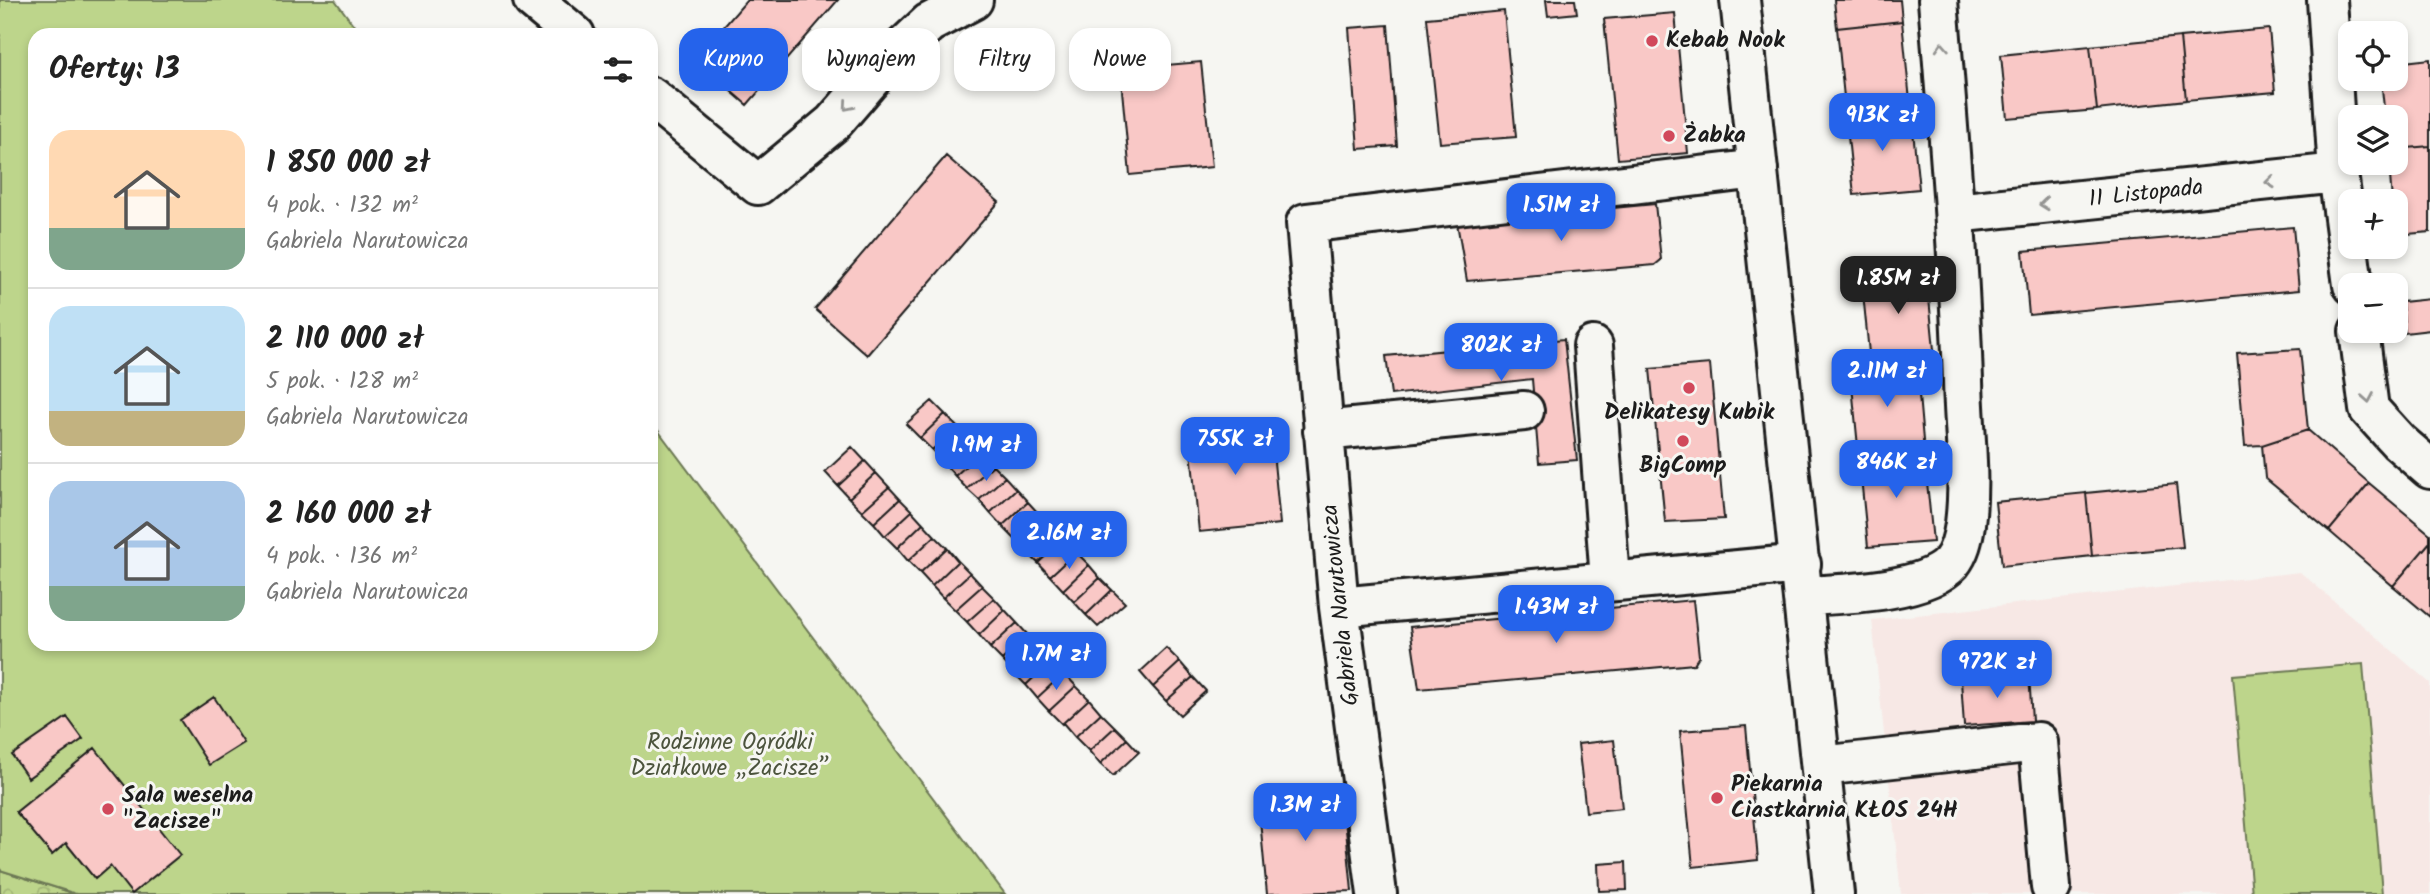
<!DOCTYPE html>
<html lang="pl">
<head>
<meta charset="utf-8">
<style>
	body { margin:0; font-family:Kalam,sans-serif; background:#f2f2f2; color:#222; height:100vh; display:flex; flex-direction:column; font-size:26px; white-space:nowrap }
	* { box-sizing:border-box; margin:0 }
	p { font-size:23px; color:#767676 }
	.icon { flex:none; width:38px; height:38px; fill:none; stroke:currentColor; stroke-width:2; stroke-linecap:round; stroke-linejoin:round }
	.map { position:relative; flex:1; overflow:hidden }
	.details { position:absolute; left:28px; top:28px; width:630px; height:623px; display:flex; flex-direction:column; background:#fff; border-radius:21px; box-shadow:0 4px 10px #0003 }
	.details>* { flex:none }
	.top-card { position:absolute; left:679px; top:28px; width:665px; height:63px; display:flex; gap:14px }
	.buttons { position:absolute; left:2338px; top:21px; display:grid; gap:14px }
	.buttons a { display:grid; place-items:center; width:70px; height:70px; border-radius:14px; background:#fff; box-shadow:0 4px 10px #0003; font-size:35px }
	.price { position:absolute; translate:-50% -60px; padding:0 16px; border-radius:14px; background:#2563eb; color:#fff; font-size:23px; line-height:46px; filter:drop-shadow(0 2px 4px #0008) }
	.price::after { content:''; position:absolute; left:50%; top:42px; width:21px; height:16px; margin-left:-10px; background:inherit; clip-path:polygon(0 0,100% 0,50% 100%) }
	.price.selected { background:#222; color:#fff }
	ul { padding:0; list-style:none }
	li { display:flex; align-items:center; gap:21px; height:175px; padding:0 21px }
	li+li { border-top:2px solid #e0e0e0 }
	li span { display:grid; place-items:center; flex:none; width:196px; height:140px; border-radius:21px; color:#555 }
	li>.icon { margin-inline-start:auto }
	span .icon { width:84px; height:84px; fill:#fffc; stroke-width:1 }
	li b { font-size:30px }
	h2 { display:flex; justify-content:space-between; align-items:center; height:84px; padding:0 21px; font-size:30px }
	.tag { padding:0 24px; border-radius:21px; background:#fff; box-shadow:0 4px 10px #0003; font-size:24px; line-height:63px }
	.tag.selected { background:#2563eb; color:#fff }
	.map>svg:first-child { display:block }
	.built { fill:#f7e8e5 }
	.forest { fill:url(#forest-crowns); stroke:#6c7854; stroke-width:2 }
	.garden { fill:#bdd58b; stroke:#6c7854; stroke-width:2 }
	.building { fill:#f9c8c6; stroke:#1c1c1c; stroke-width:2 }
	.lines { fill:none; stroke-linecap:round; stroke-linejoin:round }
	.minor-casing { stroke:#1c1c1c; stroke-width:44 }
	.minor { stroke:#f6f6f2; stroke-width:38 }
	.oneway { stroke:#949492 }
	.poi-dot { fill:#d1495b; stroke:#f6f6f2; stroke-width:2.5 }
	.labels { text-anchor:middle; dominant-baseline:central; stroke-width:6; stroke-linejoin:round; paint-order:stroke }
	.poi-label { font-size:23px; font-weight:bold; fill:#1c1c1c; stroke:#f6f6f2; text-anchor:start }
	.street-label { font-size:23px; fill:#1c1c1c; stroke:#f6f6f2 }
	.park-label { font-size:23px; fill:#4c543d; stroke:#f6f6f2 }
</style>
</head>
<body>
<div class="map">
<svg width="2430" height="894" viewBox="0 0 2430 894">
	<defs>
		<pattern id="forest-crowns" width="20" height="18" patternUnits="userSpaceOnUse" patternTransform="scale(1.75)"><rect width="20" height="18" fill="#bdd58b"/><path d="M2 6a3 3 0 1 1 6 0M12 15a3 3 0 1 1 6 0" fill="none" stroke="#a2b677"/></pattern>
	</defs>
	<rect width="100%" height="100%" fill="#f6f6f2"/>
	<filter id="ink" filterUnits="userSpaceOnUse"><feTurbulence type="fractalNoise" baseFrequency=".0143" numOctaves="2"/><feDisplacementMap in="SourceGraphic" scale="14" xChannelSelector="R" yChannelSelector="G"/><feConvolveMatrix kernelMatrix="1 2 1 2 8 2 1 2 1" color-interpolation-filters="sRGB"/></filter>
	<g filter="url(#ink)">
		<path class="built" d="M2300,572L2430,683V894H1901L1872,620Z"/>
		<path class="forest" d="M0,870L76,894H0Z"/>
		<path class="garden" d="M0,0H335L361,35H35V644H651V421L1005,894H76L0,870Z
			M2363,664L2382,894H2252L2233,675Z"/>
		<path class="building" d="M747,0H838L747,105L695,60Z
			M1546,0H1575L1577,13L1548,16Z
			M1834,0H1900L1902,21L1837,28Z
			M1504,11L1516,137L1440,143L1427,18Z
			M1675,13L1688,153L1618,159L1604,19Z
			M1902,21L1911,111L1846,117L1837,28Z
			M1388,25L1397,146L1358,149L1349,28Z
			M2269,29L2275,92L2186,100L2180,37Z
			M2180,37L2186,100L2097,110L2090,46Z
			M2090,46L2097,110L2007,118L2001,55Z
			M2430,59V146L2396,149V117H2385L2381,79H2396V63Z
			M1201,62L1212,167L1130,175L1120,69Z
			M1911,111L1919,189L1854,195L1846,117Z
			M2430,146V232L2396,235V201H2392L2389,163H2396V149Z
			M946,156L999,202L867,355L815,309Z
			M1655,204L1661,260L1655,265L1467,281L1457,223Z
			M2293,227L2299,290L2029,315L2023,251Z
			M1926,267L1935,360L1870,363L1861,273Z
			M2430,299V330L2405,333L2402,302Z
			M1564,339L1577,460L1539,463L1532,379L1391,395L1386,356Z
			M2300,349L2308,430L2262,445L2245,446L2237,353Z
			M1916,361L1924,452L1859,457L1850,365Z
			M1710,364L1724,519L1665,522L1650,369Z
			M932,401L945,414L920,438L906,424Z
			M945,414L957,427L932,450L920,438Z
			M1270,421L1280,524L1199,532L1189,430Z
			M957,427L969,440L944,463L932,450Z
			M2308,430L2369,483L2329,531L2265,478L2262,445Z
			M969,440L981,452L955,476L944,463Z
			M852,447L865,461L838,486L825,472Z
			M981,452L993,465L967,489L955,476Z
			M1924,452L1933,542L1868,547L1859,457Z
			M865,461L876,473L849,498L838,486Z
			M993,465L1005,477L979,500L967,489Z
			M876,473L889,487L862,511L849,498Z
			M1005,477L1016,489L990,513L979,500Z
			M2369,483L2430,534V542L2393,586L2329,531Z
			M2176,484L2183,547L2092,556L2086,493Z
			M889,487L900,499L874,523L862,511Z
			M1016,489L1028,502L1002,526L990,513Z
			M2086,493L2092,556L2002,566L1995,502Z
			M900,499L912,511L885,536L874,523Z
			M1028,502L1040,515L1015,539L1002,526Z
			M912,511L923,523L897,548L885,536Z
			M1040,515L1052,527L1026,551L1015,539Z
			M923,523L935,536L908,561L897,548Z
			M1052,527L1064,539L1038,563L1026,551Z
			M935,536L947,548L920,573L908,561Z
			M1064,539L1076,552L1050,576L1038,563Z
			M2430,542V617L2393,586Z
			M947,548L958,561L932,586L920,573Z
			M1076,552L1089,565L1063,590L1050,576Z
			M958,561L970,573L943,598L932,586Z
			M1089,565L1100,578L1074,602L1063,590Z
			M970,573L982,586L955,610L943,598Z
			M1100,578L1112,590L1086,615L1074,602Z
			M982,586L994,598L967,622L955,610Z
			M1112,590L1125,603L1098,627L1086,615Z
			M994,598L1005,610L979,635L967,622Z
			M1693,600L1699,656L1694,664L1419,689L1410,627Z
			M1005,610L1017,623L990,648L979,635Z
			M1017,623L1028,635L1002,660L990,648Z
			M1028,635L1041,648L1014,673L1002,660Z
			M1041,648L1052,660L1026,685L1014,673Z
			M1166,648L1180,662L1153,687L1140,672Z
			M1052,660L1064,673L1037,698L1026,685Z
			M1180,662L1193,677L1166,701L1153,687Z
			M1064,673L1076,686L1049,711L1037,698Z
			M2029,674L2032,721L1964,726L1961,680Z
			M1193,677L1206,691L1180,715L1166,701Z
			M1076,686L1089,699L1062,724L1049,711Z
			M214,697L244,743L209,765L180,720Z
			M1089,699L1101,713L1075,737L1063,723Z
			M1101,713L1115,727L1089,751L1075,737Z
			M67,717L83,739L28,778L12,755Z
			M1746,726L1758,860L1693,867L1680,731Z
			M1115,727L1127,739L1100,764L1089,751Z
			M1127,739L1139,752L1113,776L1100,764Z
			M1614,740L1622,808L1586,812L1578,744Z
			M95,748L180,855L132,894L110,866L95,879L66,843L52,855L16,812Z
			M1342,789L1352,891L1267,894L1258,798Z
			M1626,862L1627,890L1599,891L1598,864Z"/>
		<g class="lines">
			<g class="minor-casing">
				<path id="minor" d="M533,0L575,35
					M1740,0L1834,894
					M2327,0L2338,173L2353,285
					M651,97L758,185L833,123L878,71L929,23L973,0
					M1955,213L2338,173
					M2359,331L2369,409L2399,442L2430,469
					M1593,346L1610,581
					M1323,431L1524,411
					M1804,596C1842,594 1926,592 1951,563C1960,552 1963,538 1965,524C1971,476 1964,429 1963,381C1959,254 1948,127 1938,0
					M1339,607L1801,564
					M1821,766L2038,742L2051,887
					M1377,894L1339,607L1306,223L1758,169"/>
			</g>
			<use href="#minor" class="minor"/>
		</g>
		<defs><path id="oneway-chevron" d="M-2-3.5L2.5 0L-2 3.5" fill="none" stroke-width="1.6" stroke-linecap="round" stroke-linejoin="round" transform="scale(1.75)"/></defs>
		<g class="oneway">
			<use href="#oneway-chevron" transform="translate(1942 47) rotate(-94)"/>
			<use href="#oneway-chevron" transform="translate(848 106) rotate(131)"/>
			<use href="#oneway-chevron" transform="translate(2270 182) rotate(174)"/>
			<use href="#oneway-chevron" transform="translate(2044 204) rotate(174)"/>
			<use href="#oneway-chevron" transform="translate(2368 398) rotate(80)"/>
		</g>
	</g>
	<g class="poi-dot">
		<circle cx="1652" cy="41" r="7"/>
		<circle cx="1669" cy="136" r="7"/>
		<circle cx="1689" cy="388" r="7"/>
		<circle cx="1683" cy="441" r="7"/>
		<circle cx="1717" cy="798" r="7"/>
		<circle cx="108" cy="809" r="7"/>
	</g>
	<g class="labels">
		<g class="poi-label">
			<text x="1666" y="41">Kebab Nook</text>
			<text x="1683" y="136">Żabka</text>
			<text x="1689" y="413" text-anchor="middle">Delikatesy Kubik</text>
			<text x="1683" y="466" text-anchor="middle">BigComp</text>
			<text x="1731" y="785">Piekarnia<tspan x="1731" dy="26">Ciastkarnia KŁOS 24H</tspan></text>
			<text x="122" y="796">Sala weselna<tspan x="122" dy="26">"Zacisze"</tspan></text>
		</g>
		<g class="street-label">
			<text transform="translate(2146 194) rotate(-6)">11 Listopada</text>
			<text transform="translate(1341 605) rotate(-96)">Gabriela Narutowicza</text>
		</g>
		<g class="park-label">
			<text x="730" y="743">Rodzinne Ogródki<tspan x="730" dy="26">Działkowe „Zacisze”</tspan></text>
		</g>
	</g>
</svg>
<div class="buttons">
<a><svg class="icon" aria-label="locate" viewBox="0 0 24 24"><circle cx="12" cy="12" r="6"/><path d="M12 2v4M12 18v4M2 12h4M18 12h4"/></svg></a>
<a><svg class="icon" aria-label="layers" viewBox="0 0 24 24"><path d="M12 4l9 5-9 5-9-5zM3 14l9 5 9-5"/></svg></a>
<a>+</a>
<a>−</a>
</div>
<b class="price" style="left:1882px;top:153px">913K zł</b>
<b class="price" style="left:1561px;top:243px">1.51M zł</b>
<b class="price selected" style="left:1898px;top:316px">1.85M zł</b>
<b class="price" style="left:1501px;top:383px">802K zł</b>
<b class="price" style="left:1887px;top:409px">2.11M zł</b>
<b class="price" style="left:1235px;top:477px">755K zł</b>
<b class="price" style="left:986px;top:483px">1.9M zł</b>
<b class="price" style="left:1896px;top:500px">846K zł</b>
<b class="price" style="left:1069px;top:571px">2.16M zł</b>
<b class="price" style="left:1556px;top:645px">1.43M zł</b>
<b class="price" style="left:1056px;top:692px">1.7M zł</b>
<b class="price" style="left:1997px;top:700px">972K zł</b>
<b class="price" style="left:1305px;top:843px">1.3M zł</b>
<div class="top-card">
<a class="tag selected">Kupno</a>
<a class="tag">Wynajem</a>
<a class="tag">Filtry</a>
<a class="tag">Nowe</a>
</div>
<section class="details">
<h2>Oferty: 13<svg class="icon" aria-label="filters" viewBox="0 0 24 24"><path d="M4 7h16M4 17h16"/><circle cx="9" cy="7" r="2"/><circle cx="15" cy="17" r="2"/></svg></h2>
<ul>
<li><span style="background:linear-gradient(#ffd9b3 70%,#7fa58c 0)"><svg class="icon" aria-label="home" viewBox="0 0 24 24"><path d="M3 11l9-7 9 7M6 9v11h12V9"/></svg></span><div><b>1 850 000 zł</b><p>4 pok. · 132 m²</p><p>Gabriela Narutowicza</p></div></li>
<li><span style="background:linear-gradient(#bfe0f5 75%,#c2b280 0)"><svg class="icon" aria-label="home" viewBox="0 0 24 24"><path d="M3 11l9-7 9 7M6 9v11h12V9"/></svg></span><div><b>2 110 000 zł</b><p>5 pok. · 128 m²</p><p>Gabriela Narutowicza</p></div></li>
<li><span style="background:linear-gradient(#a9c7e8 75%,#7fa58c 0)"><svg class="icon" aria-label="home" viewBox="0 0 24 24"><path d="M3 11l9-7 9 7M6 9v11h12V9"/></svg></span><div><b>2 160 000 zł</b><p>4 pok. · 136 m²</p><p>Gabriela Narutowicza</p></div></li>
</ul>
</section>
</div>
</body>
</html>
